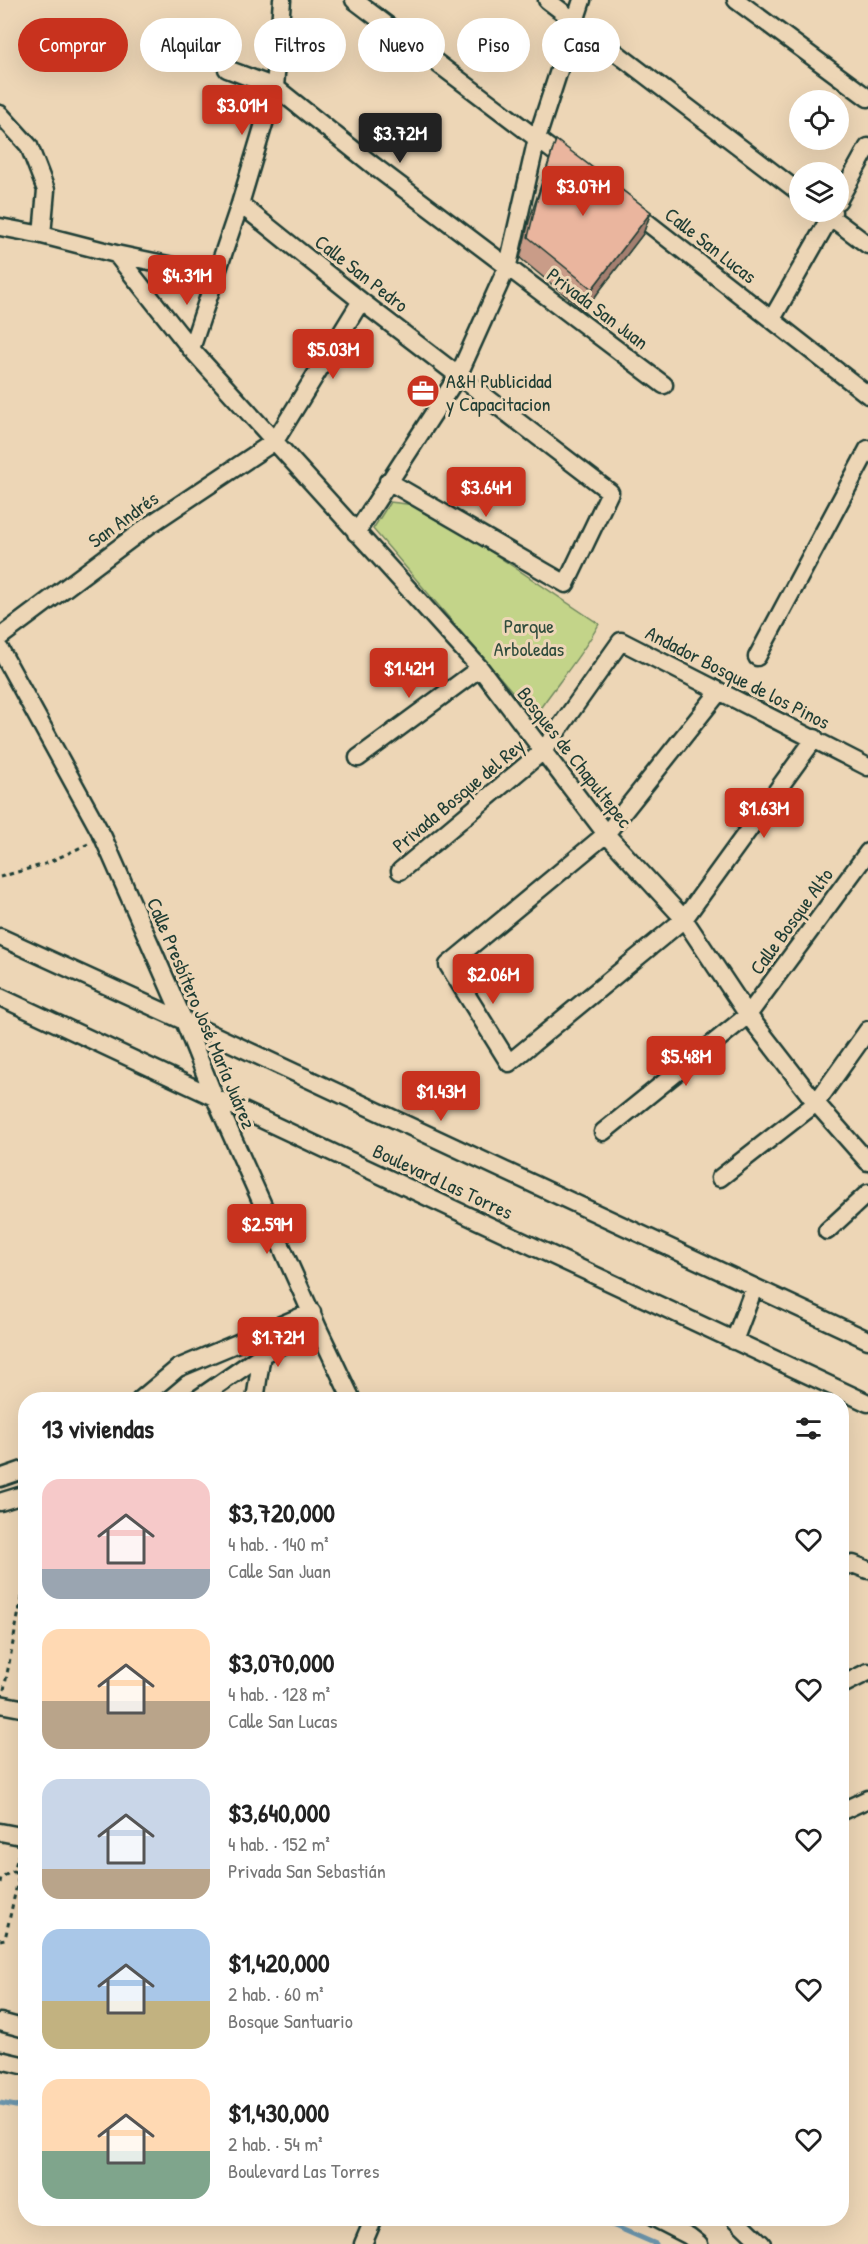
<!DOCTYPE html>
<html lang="es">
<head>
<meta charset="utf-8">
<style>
	body { margin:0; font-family:"Patrick Hand",sans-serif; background:#f2f2f2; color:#222; height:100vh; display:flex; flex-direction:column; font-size:22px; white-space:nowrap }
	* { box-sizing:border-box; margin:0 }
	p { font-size:20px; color:#767676 }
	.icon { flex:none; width:33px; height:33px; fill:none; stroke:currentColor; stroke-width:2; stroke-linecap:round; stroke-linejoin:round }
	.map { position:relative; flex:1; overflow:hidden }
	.side { position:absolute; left:18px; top:1392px; width:831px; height:834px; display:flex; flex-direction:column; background:#fff; border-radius:24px; box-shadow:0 6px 24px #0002 }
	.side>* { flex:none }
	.top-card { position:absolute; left:18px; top:18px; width:832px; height:54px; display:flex; gap:12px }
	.tools { position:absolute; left:789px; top:90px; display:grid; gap:12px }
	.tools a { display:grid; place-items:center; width:60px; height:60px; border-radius:50%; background:#fff; box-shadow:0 6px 24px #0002; font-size:30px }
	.price { position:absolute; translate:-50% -51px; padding:0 14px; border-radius:6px; background:#c8321e; color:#fff; font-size:20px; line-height:39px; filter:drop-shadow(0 2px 3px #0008) }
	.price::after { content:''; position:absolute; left:50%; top:36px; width:18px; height:14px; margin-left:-9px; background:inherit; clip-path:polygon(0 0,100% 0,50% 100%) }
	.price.active { background:#222; color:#fff }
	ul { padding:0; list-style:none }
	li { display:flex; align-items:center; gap:18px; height:150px; padding:0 24px }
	li span { display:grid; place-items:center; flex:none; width:168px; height:120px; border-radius:18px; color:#555 }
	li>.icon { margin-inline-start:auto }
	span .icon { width:72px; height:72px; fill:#fffc; stroke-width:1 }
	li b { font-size:26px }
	h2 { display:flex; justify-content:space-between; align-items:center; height:72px; padding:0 24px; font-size:26px }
	.chip { padding:0 21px; border-radius:27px; background:#fff; box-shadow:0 6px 24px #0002; font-size:21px; line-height:54px }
	.chip.active { background:#c8321e; color:#fff }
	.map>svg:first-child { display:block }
	.green { fill:#c3d489; stroke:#71885e; stroke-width:1.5 }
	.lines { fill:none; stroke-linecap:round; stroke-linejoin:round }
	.stream { stroke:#6c96ad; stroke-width:5 }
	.minor-casing { stroke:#1f3d34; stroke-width:21 }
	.path { stroke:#1f3d34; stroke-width:3; stroke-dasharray:4.5 4.5; stroke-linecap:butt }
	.minor { stroke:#edd6b6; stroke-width:16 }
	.wall { fill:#c99c88; stroke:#1f3d34; stroke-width:1.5 }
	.shaded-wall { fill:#a47f6f; stroke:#1f3d34; stroke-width:1.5 }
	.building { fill:#eab59e; stroke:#1f3d34; stroke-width:1.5 }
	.labels { text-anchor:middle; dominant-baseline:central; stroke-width:6; stroke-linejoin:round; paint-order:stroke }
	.street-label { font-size:20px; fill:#1f3d34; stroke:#edd6b6 }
	.poi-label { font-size:20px; fill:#1f3d34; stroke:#edd6b6; text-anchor:start }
	.park-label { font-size:20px; fill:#2f4c3c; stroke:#edd6b6 }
</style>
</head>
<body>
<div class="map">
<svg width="868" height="2244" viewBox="0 0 868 2244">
	<rect width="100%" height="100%" fill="#edd6b6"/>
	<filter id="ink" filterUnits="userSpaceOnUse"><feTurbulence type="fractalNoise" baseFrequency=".0167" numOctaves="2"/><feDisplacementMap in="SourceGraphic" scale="12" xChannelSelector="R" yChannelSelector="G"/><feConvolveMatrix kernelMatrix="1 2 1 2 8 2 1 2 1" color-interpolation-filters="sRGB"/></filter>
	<g filter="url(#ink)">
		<path class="green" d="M390,502L423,506L599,624C581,657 555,686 534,717L373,529Z"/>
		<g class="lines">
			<path class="stream" d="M0,2103L26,2108
				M596,2218L656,2244"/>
			<g class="minor-casing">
				<path id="minor" d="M354,0L569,163
					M547,0L800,193
					M736,0L868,98
					M227,69L275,87L374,166L664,385
					M0,114L29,146L46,190L42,235
					M838,201L868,147
					M240,204L361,301L610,492L566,584L388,481
					M630,209L868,395
					M824,212L868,245
					M0,227L42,235L116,254L216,275
					M116,254L191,349L480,668L606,834L684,919L748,1015L816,1103L868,1162
					M772,319L833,212
					M191,349L240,204L275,87L282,0
					M356,533L459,374L508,265L537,138L582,0
					M0,637L148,526L275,441L361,301
					M0,649L103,837L184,1021L214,1096L318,1328L352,1400
					M757,657L868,449
					M719,692L606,834L448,965L509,1063L684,919L815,738
					M358,758L480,668
					M400,871L543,751L621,641L868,767
					M0,937L184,1021L868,1340
					M0,997L868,1403
					M603,1132L748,1015L868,852
					M720,1178L816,1103L868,1030
					M827,1231L868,1193
					M734,1341L754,1288
					M140,1400L178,1368L312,1312
					M196,1400L263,1354L318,1328
					M255,1400L263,1347
					M0,1478L26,1469
					M0,1502L26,1494
					M842,1569L853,1564L868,1570
					M842,1685L868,1672
					M0,1704L26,1709
					M842,1811L868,1799
					M0,1832L26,1837
					M0,2022L26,2029
					M0,2060L26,2066
					M654,2218L689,2236L699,2244
					M735,2218L762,2244
					M363,2244L374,2218"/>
			</g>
			<path class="path" d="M0,877L45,864L88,844
				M4,1690L26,1574
				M0,1883L1,1877L14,1871
				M0,1940L5,1939L18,1880L14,1871L19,1853"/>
			<use href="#minor" class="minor"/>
		</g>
		<path class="wall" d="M556,140L651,212L643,234L584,311L520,258L529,221Z"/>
		<path class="shaded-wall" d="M651,212L643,234L584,311L592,289Z"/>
		<path class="building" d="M556,140L651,212L592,289L528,237L537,200Z"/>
	</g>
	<defs>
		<g id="office-disc" transform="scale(1.725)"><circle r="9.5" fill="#c8321e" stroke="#edd6b6"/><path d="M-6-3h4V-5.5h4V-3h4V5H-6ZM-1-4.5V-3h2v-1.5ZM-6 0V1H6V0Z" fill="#fff"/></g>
	</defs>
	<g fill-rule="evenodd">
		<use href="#office-disc" x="423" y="391"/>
	</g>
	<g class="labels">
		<g class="street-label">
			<text transform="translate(711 245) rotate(38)">Calle San Lucas</text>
			<text transform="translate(362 273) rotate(38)">Calle San Pedro</text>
			<text transform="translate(598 308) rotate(37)">Privada San Juan</text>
			<text transform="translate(123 519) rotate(-36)">San Andrés</text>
			<text transform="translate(738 677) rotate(27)">Andador Bosque de los Pinos</text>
			<text transform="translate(575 757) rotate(52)">Bosques de Chapultepec</text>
			<text transform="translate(458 795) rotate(-40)">Privada Bosque del Rey</text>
			<text transform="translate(791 921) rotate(-54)">Calle Bosque Alto</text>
			<text transform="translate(202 1013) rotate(67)">Calle Presbítero José María Juárez</text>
			<text transform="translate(443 1181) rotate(25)">Boulevard Las Torres</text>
		</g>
		<g class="poi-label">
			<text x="446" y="380">A&amp;H Publicidad<tspan x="446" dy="23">y Capacitacion</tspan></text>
		</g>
		<g class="park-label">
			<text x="529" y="625">Parque<tspan x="529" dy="23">Arboledas</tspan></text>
		</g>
	</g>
</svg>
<div class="tools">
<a><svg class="icon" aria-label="locate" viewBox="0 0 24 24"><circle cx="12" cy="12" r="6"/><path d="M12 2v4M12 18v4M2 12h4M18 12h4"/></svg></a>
<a><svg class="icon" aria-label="layers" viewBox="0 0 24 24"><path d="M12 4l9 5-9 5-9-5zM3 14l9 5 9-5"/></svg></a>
</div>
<b class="price" style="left:242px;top:136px">$3.01M</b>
<b class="price active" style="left:400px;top:164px">$3.72M</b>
<b class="price" style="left:583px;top:217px">$3.07M</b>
<b class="price" style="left:187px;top:306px">$4.31M</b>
<b class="price" style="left:333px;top:380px">$5.03M</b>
<b class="price" style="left:486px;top:518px">$3.64M</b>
<b class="price" style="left:409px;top:699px">$1.42M</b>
<b class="price" style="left:764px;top:839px">$1.63M</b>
<b class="price" style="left:493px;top:1005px">$2.06M</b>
<b class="price" style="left:686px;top:1087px">$5.48M</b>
<b class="price" style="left:441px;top:1122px">$1.43M</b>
<b class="price" style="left:267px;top:1255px">$2.59M</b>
<b class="price" style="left:278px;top:1368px">$1.72M</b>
<div class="top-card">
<a class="chip active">Comprar</a>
<a class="chip">Alquilar</a>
<a class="chip">Filtros</a>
<a class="chip">Nuevo</a>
<a class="chip">Piso</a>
<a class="chip">Casa</a>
</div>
<section class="side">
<h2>13 viviendas<svg class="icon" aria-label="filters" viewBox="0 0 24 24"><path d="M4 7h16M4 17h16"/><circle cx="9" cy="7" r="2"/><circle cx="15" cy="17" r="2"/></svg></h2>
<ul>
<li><span style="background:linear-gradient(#f6c9c9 75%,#9aa5b1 0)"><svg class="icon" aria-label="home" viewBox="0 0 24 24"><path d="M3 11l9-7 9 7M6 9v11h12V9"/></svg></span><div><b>$3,720,000</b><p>4 hab. · 140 m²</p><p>Calle San Juan</p></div><svg class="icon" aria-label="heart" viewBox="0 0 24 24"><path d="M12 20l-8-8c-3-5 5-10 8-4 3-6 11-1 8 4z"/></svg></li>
<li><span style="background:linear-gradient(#ffd9b3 60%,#b9a48a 0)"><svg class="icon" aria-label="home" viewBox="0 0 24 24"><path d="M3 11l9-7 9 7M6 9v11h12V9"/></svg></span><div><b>$3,070,000</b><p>4 hab. · 128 m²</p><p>Calle San Lucas</p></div><svg class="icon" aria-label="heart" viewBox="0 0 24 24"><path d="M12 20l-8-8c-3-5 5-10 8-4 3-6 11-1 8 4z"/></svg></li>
<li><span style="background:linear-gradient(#c9d6e8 75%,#b9a48a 0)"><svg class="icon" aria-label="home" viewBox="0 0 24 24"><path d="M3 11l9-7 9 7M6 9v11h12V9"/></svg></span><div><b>$3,640,000</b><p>4 hab. · 152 m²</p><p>Privada San Sebastián</p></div><svg class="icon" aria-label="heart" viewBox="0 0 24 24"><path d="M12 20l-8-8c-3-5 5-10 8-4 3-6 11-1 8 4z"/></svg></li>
<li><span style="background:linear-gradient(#a9c7e8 60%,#c2b280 0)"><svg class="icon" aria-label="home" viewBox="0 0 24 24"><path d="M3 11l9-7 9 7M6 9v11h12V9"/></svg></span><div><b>$1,420,000</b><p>2 hab. · 60 m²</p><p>Bosque Santuario</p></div><svg class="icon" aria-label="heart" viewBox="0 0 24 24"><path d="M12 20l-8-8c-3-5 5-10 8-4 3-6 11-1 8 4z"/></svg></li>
<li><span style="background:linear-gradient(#ffd9b3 60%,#7fa58c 0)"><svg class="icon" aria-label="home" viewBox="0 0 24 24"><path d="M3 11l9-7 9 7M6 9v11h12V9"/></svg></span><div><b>$1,430,000</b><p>2 hab. · 54 m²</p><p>Boulevard Las Torres</p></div><svg class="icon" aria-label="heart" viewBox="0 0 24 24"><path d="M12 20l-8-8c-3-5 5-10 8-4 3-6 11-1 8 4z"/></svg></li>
</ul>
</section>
</div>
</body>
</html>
